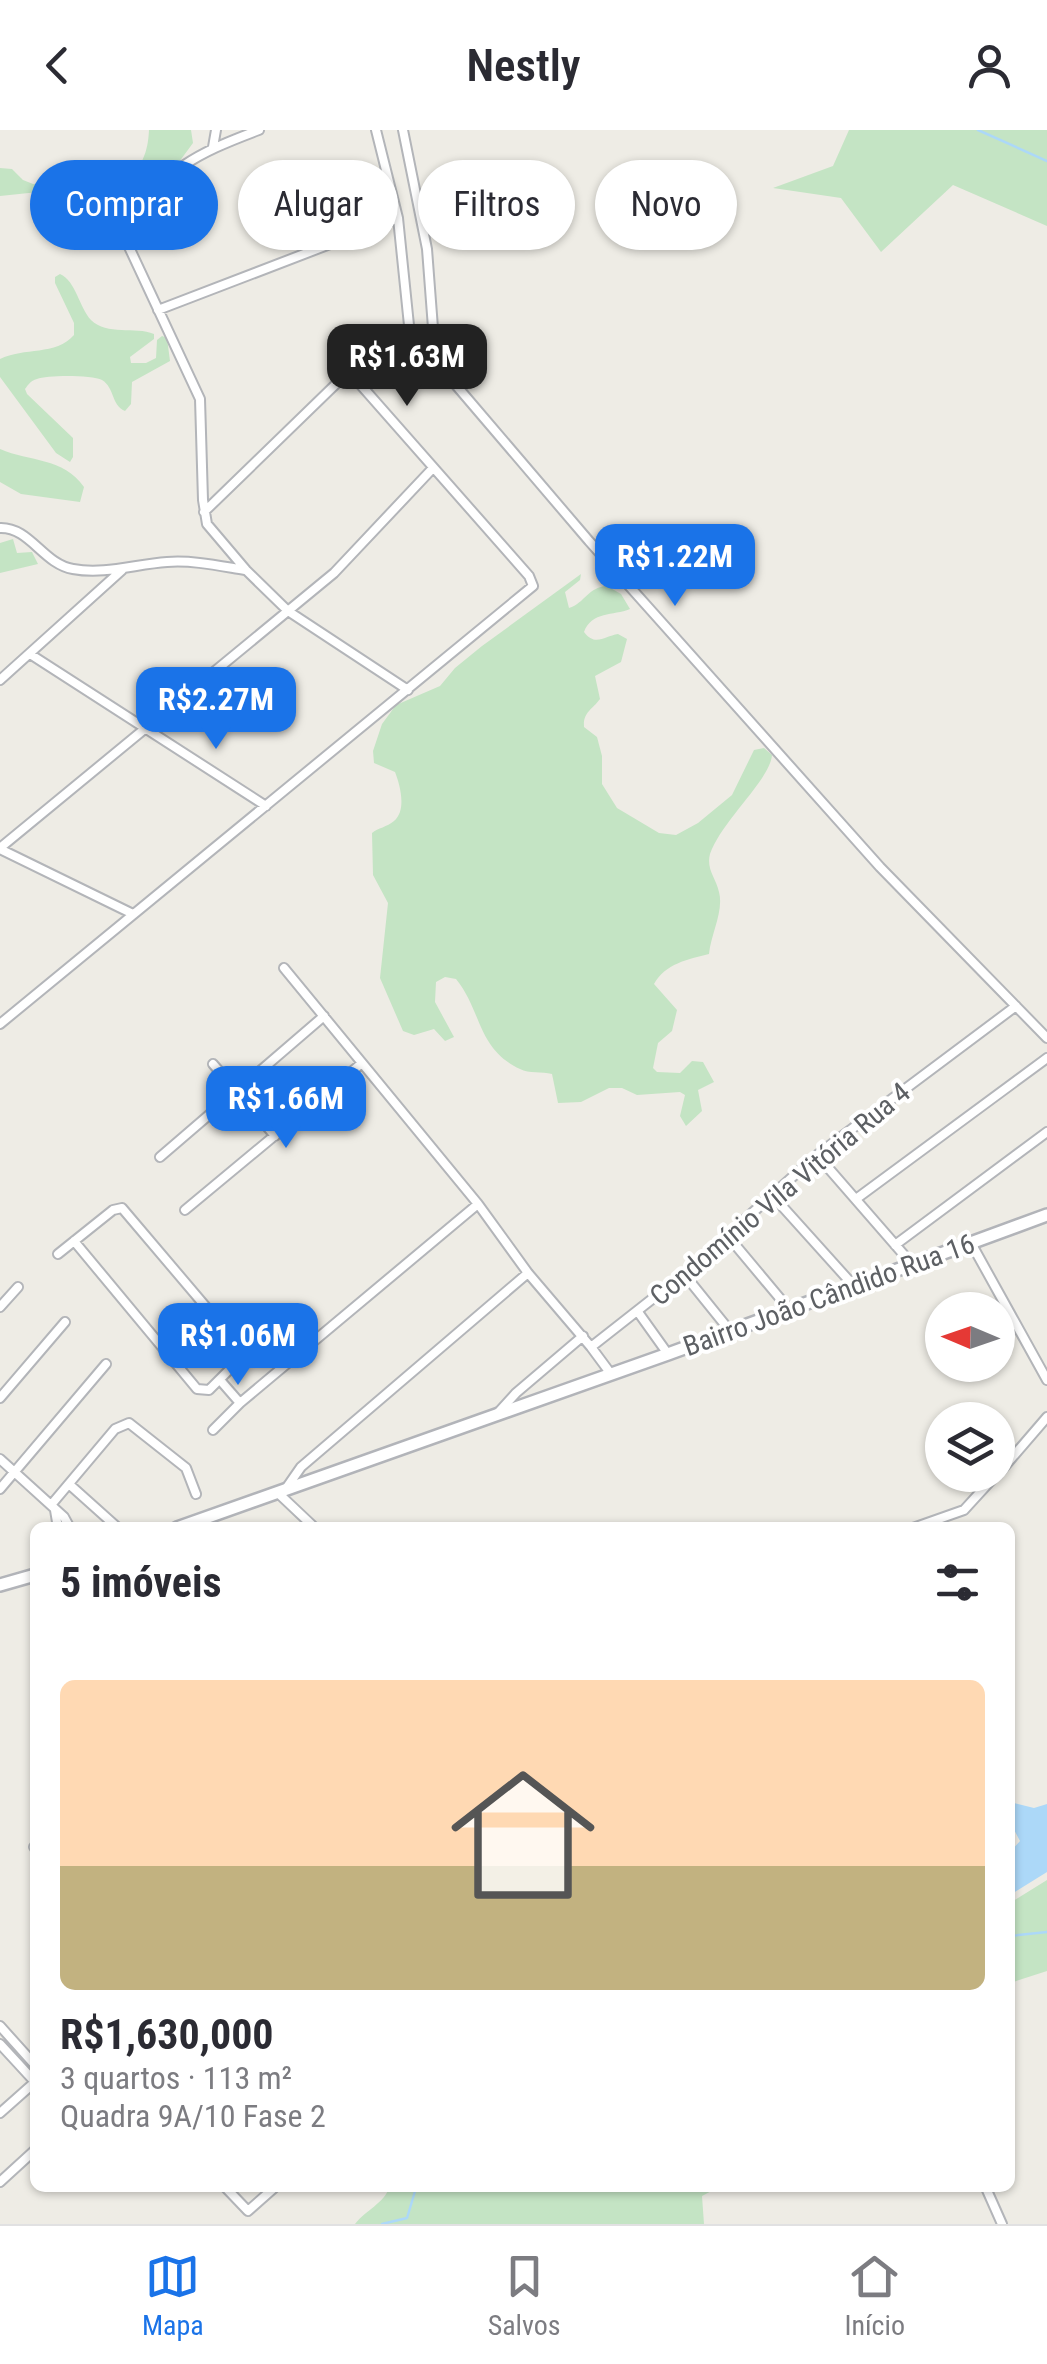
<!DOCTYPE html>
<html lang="pt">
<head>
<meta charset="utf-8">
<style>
	body { margin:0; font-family:"Roboto Condensed",sans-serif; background:#f2f2f3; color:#2b2b33; height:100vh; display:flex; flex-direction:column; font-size:38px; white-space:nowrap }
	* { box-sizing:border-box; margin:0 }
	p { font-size:32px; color:#7c7c81 }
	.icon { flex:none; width:55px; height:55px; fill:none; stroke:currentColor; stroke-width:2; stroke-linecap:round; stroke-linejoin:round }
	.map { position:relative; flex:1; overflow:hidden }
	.details { position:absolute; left:30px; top:1392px; width:985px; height:670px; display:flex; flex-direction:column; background:#fff; border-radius:15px; box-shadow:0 2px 8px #0004 }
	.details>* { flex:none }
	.hud { position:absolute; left:30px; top:30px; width:988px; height:90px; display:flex; gap:20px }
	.needle { width:65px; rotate:272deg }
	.tools { position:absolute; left:925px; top:1162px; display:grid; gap:20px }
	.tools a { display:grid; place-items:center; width:90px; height:90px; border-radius:50%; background:#fff; box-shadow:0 2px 8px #0004; font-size:50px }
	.price { position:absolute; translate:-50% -85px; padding:0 22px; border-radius:20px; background:#1a73e8; color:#fff; font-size:32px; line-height:65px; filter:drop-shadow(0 2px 5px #0008) }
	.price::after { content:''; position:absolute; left:50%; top:60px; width:30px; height:22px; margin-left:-15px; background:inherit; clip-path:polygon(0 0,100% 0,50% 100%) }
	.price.current { background:#222; color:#fff }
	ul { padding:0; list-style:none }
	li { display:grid; align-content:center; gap:20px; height:530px; padding:0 30px }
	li+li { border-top:2px solid #e1e1e2 }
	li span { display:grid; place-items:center; height:310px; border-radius:15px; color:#555 }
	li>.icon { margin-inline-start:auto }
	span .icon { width:180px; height:180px; fill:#fffc; stroke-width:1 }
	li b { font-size:42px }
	h2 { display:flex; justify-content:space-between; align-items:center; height:120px; padding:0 30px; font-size:42px }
	.tag { padding:0 35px; border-radius:45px; background:#fff; box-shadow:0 2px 8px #0004; font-size:35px; line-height:90px }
	.tag.current { background:#1a73e8; color:#fff }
	header { display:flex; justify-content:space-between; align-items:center; height:130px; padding:0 30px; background:#fff; font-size:45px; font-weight:600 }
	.dock { display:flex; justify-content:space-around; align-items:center; height:140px; border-top:2px solid #e1e1e2; background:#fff; font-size:28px; color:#7c7c81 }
	.dock a { display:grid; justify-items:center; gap:5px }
	.dock .current { color:#1a73e8 }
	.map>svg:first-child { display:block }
	.green { fill:#c4e4c4 }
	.water { fill:#acd8f8 }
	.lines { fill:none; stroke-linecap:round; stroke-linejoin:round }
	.stream { stroke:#acd8f8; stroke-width:2.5 }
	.street-casing { stroke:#b3b5b9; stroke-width:12 }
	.secondary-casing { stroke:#b2b4b9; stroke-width:16 }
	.street { stroke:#fff; stroke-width:8 }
	.secondary { stroke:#fff; stroke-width:11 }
	.labels { text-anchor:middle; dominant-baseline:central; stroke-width:8; stroke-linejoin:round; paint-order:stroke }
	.street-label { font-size:28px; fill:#5d6064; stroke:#fff }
</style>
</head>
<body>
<header><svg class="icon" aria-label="back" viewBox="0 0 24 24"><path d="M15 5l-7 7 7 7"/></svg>Nestly<svg class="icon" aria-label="person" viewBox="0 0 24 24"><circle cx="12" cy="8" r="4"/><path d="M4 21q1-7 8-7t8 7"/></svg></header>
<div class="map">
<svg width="1047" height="2094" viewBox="0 0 1047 2094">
	<rect width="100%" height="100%" fill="#eeece5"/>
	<path class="green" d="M149,0H191L193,13L179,32L116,87L69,118L58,116L55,111C72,98 99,88 106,66L48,61L0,66V38L12,39L23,50L33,54L122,51C142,40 148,22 149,0Z
		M849,0H1047V96L953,55L881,122L841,68L773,58L833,36Z
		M60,144C76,151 79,177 91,190C107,206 135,196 154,204V209L130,227L131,233H146L156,228L157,210L162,206L167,208L170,231L132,252L131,274L125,281C111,275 115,258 102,250C92,245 47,245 37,249C30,251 29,254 25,259L27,264L73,308V327L70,332L56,323L0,247V229C24,217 56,226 74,205V193L55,153V147Z
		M0,319C30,332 63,327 84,357L80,372L21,364L0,352Z
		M13,409L17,423L32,422L38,434L0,443V413Z
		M581,444L580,450L565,462L569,478C585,473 588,457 607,456L621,464L630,479C613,486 592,481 584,502C595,517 605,506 618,504L627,509L621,532L595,546L600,569C592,580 583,582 584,597L597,607L602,626V654L617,678L659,703L676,705L698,693L732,665L754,620L764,618L772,625C770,650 722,690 710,724C706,739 716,748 719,762C724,781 711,804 709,824C688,829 665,834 654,854L677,880L672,901L658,913L653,938L657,942L680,943L692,931L703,932L714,952L698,960L702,981L686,996L680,986L685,965L680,962L637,965L622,958H609L581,972L558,973L552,944C542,941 529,944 520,939C477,919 482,881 456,849L445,847L436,852L435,872L454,907L445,911L434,899L414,905L403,901L380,848L388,773L373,745L372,703C378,698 387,697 394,691C407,680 400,655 395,642L374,633L373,621L382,594L396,575L440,556L455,538L482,516Z
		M1047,1750V1841L1010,1853V1773Z
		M389,2058H717L702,2066L704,2094H355C366,2080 384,2073 389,2058Z"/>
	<path class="water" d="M1010,1672L1034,1678L1047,1674V1742L1010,1765V1722L1020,1711L1010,1692Z"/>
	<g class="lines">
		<path class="stream" d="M978,0L1047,31
			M1010,1806L1047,1802
			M382,2094L407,2088L416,2058"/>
		<g class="street-casing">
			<path id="street" d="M259,0C190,26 173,37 124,93L122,102L200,269L203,370L207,394L246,440L288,481L408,560
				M403,0L427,119L434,211L455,254L589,411L880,737L1047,908
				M213,17L216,0
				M158,180L398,88
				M204,382L338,252C350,244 405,228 408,222C411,217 410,210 410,205L398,88L376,0
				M0,398C30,397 43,434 73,439C104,445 136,434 167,432C193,430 220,436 245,440
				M30,524L266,676
				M0,550L122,440
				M0,718L334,443L433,338
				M0,719L133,784
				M284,838L478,1074L528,1143L591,1217L611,1244
				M0,894L533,456L529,446L352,245
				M213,934L275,1006
				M817,1025L911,1133
				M160,1027L324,886
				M772,1065L853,1155
				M856,1069L1047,928
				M185,1080L362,933
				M727,1105L788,1178
				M971,1113L1047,1250
				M895,1115L1047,1002
				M58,1124L113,1080L122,1078L234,1210L240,1223L238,1231L209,1260L197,1259L74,1111
				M684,1144L730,1201
				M0,1177L18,1157
				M638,1182L668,1224
				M591,1217L684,1144L817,1025L1016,876
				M220,1250L240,1273
				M0,1268L65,1192
				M497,1284L516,1263L583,1206
				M213,1300L240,1273L478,1074
				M0,1329L64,1387L70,1398
				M998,1344L1047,1287
				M70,1355L118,1398
				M0,1359L106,1234
				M285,1360L301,1337L528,1143
				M278,1363L315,1398
				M51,1375L115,1299L129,1293L186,1338L196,1364
				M55,1380L58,1398
				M913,1398L964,1380L996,1345
				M34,1717L35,1718
				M0,1896L35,1935
				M0,1914L35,1952
				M0,1983L35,1952
				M0,2052L35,2020
				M226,2058L248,2081L274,2058
				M986,2058L1002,2094"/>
		</g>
		<g class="secondary-casing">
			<path id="secondary" d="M177,1398L668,1224L1047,1085
				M0,1455L35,1445"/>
		</g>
		<use href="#street" class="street"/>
		<use href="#secondary" class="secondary"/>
	</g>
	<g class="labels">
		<g class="street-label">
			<text transform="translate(780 1064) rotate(-40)">Condomínio Vila Vitória Rua 4</text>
			<text transform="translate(829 1165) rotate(-20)">Bairro João Cândido Rua 16</text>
		</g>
	</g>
</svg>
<div class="tools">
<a><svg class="needle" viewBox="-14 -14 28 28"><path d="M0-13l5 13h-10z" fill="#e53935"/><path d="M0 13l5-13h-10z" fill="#7c7c81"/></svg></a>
<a><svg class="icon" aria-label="layers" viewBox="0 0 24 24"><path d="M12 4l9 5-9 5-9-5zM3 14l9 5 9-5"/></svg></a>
</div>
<b class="price current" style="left:407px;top:279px">R$1.63M</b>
<b class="price" style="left:675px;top:479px">R$1.22M</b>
<b class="price" style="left:216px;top:622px">R$2.27M</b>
<b class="price" style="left:286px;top:1021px">R$1.66M</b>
<b class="price" style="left:238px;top:1258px">R$1.06M</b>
<div class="hud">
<a class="tag current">Comprar</a>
<a class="tag">Alugar</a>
<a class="tag">Filtros</a>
<a class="tag">Novo</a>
</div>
<section class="details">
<h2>5 imóveis<svg class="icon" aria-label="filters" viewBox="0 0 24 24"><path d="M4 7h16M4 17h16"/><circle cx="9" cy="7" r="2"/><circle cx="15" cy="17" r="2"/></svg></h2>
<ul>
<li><span style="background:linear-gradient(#ffd9b3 60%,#c2b280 0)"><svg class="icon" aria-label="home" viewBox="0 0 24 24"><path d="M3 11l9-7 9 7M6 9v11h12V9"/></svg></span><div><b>R$1,630,000</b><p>3 quartos · 113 m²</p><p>Quadra 9A/10 Fase 2</p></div></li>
</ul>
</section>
</div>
<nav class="dock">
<a class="current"><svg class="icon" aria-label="map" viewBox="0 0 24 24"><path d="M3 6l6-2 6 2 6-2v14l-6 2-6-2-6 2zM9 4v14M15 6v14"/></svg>Mapa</a>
<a><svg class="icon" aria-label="saved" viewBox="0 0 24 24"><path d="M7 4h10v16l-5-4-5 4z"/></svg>Salvos</a>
<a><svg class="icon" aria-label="home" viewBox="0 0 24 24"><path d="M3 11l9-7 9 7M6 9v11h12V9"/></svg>Início</a>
</nav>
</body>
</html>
